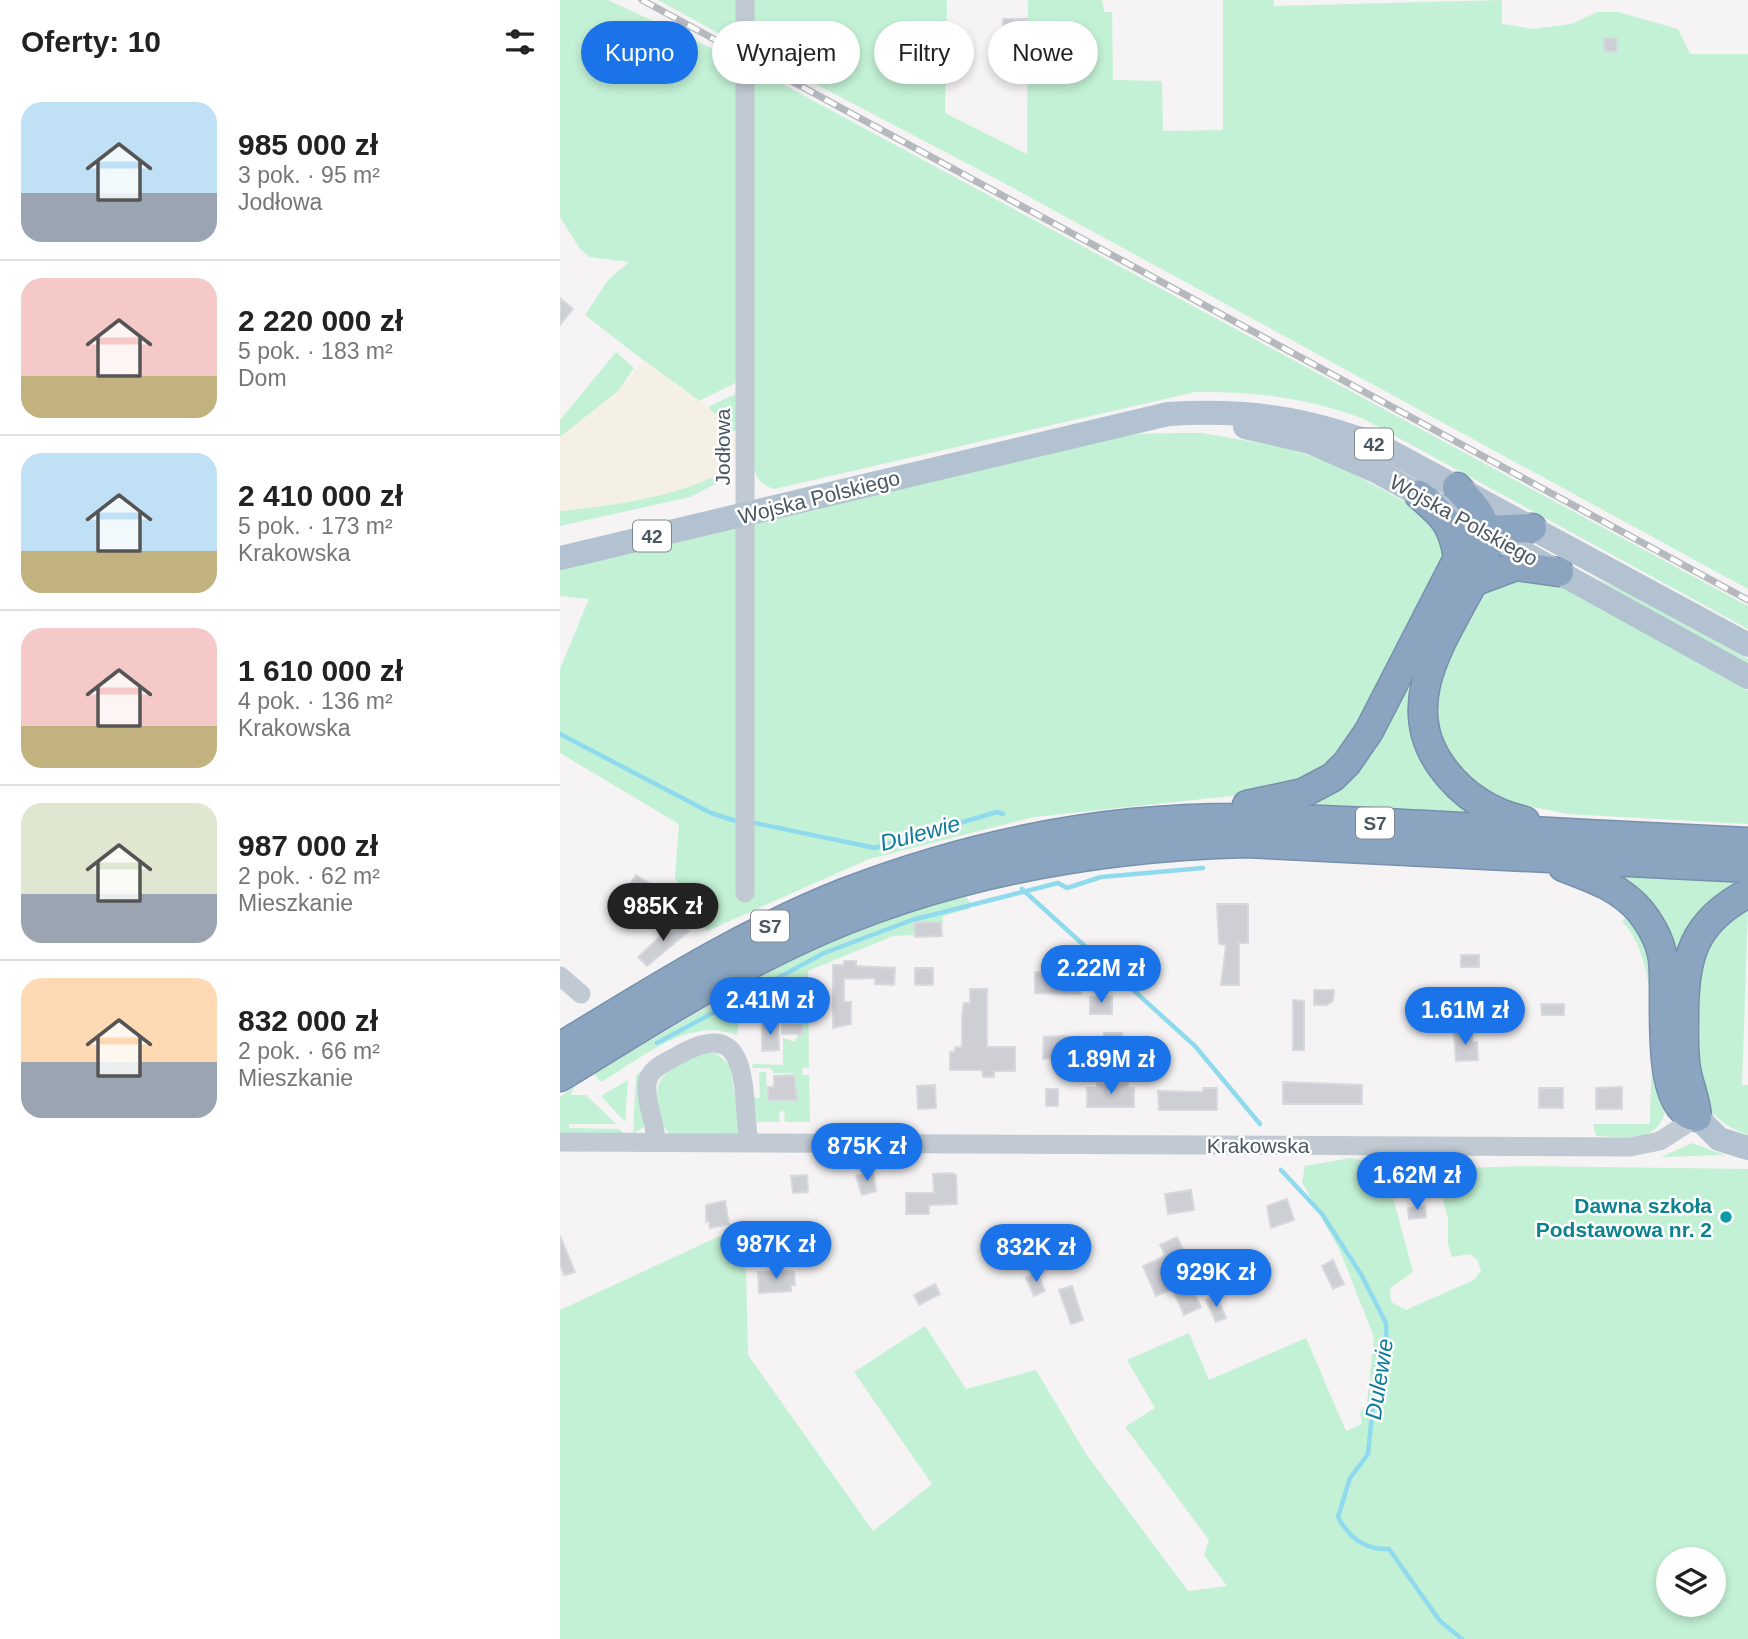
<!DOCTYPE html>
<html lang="pl">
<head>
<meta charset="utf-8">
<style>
	body { margin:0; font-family:Helvetica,sans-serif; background:#f6f6f6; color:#222; height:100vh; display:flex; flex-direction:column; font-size:26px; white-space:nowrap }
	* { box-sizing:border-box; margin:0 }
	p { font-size:23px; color:#767676 }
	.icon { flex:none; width:38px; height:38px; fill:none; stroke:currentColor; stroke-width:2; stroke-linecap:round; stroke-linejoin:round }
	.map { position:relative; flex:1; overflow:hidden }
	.drawer { display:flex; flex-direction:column; background:#fff; width:560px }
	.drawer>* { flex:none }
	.guide { position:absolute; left:21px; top:21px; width:665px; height:63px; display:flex; gap:14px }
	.fabs { position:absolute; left:1096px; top:1547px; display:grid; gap:14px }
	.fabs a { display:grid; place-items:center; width:70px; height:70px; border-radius:50%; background:#fff; box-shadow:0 4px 10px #0003; font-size:35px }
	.price { position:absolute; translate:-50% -60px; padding:0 16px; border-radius:24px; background:#1a73e8; color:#fff; font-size:23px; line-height:46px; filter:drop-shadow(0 2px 4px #0008) }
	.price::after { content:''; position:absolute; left:50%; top:42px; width:21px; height:16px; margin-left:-10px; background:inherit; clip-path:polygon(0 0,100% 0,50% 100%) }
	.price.current { background:#222; color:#fff }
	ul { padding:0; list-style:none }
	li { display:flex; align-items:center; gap:21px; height:175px; padding:0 21px }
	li+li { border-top:2px solid #e0e0e0 }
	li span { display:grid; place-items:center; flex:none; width:196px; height:140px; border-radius:21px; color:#555 }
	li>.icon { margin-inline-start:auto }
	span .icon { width:84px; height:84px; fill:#fffc; stroke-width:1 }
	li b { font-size:30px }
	h2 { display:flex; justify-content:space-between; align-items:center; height:84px; padding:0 21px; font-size:30px }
	.chip { padding:0 24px; border-radius:32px; background:#fff; box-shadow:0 4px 10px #0003; font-size:24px; line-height:63px }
	.chip.current { background:#1a73e8; color:#fff }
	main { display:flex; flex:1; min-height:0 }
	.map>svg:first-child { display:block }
	.green { fill:#c3f1d5; fill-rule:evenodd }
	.sand { fill:#f5f0e5 }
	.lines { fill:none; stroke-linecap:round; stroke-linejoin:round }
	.stream { stroke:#90daee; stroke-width:4.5 }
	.building { fill:#cdcfd5; stroke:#d7d9de; stroke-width:2 }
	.highway-casing { stroke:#7690ad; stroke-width:31 }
	.minor { stroke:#c1cad2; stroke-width:19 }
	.major { stroke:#b3c2d1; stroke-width:24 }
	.highway { stroke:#8ba5c1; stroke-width:28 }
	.rail-casing { stroke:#b5b8bd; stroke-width:7 }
	.rail { stroke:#fff; stroke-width:4.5; stroke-dasharray:13; stroke-linecap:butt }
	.culture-dot { fill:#0f9aa8; stroke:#fff; stroke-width:2.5 }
	.labels { text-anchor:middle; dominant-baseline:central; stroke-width:5; stroke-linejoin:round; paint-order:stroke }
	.shield { fill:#fff; stroke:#808990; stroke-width:2 }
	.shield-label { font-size:19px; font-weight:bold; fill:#4a5661 }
	.street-label { font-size:21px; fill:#4a5661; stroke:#fff }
	.culture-label { font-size:21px; font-weight:bold; fill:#0d838f; stroke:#fff; text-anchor:end }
	.water-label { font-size:23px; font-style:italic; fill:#0c7c9b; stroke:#fff }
</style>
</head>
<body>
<main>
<section class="drawer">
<h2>Oferty: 10<svg class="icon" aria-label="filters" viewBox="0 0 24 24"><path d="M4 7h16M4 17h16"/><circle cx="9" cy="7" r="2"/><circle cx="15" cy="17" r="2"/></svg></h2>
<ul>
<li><span style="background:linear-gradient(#bfe0f5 65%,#9aa5b1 0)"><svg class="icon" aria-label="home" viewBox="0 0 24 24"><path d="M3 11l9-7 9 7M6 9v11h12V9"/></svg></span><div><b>985 000 zł</b><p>3 pok. · 95 m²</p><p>Jodłowa</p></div></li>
<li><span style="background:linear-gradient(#f6c9c9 70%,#c2b280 0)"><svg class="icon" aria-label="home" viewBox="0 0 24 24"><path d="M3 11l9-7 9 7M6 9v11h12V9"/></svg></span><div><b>2 220 000 zł</b><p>5 pok. · 183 m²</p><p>Dom</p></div></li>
<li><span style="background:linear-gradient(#bfe0f5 70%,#c2b280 0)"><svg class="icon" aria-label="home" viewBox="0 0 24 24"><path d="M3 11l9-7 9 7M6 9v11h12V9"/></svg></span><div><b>2 410 000 zł</b><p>5 pok. · 173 m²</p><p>Krakowska</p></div></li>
<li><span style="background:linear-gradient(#f6c9c9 70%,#c2b280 0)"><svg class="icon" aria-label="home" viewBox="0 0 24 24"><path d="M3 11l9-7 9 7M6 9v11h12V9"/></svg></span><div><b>1 610 000 zł</b><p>4 pok. · 136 m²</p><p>Krakowska</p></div></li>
<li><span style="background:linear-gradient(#dfe7d0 65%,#9aa5b1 0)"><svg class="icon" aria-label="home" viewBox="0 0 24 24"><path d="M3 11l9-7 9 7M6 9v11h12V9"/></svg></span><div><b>987 000 zł</b><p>2 pok. · 62 m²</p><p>Mieszkanie</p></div></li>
<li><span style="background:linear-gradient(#ffd9b3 60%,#9aa5b1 0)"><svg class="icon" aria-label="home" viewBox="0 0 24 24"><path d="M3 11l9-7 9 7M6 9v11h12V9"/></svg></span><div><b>832 000 zł</b><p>2 pok. · 66 m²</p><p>Mieszkanie</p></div></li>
</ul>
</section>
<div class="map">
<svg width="1188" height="1639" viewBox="0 0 1188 1639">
	<rect width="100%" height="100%" fill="#f5f3f3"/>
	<path class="green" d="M0,0H48L177,60V382L137,402L25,315L48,280L69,262L30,257L20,249L0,217Z
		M98,0H179L178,44Z
		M194,0H387L385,113L467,154L468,0H542L544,12H552L553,80L602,81L603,131L663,130V0H714V6L942,0V24L973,29L1012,24L1037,12H1058L1118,29L1130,54H1188V589L431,176L193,51Z
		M191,67L1188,606V629L804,419C749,398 695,391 635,392L214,489C202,485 197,479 193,467Z
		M56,352L74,368L57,392L0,437V420Z
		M175,394L179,405V429L172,432L148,407Z
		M616,433H641L723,447L775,464L864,512L890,549L805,722L757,777L699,793L474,817L309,859L147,931L115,878L119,824L0,753V669L29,599L0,596V560L529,443L578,434Z
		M160,475L165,479L130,497L0,526V511L80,499Z
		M959,576L1007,588L1188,690V824L1008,814L938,800L910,782L884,755L869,720L880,669L926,587Z
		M1031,576L1062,590L1188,659V667Z
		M870,645L866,762L880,787L919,817L739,805Z
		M1041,873L1188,883L1111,970Z
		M405,896L410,902L409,909L383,916V924L355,925V935L333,936L248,971L249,1068H242L243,1075H249L250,1122H225L224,1111L219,1112L220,1122H197L193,1098H200L199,1072H206L207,1100H237L233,1073H214L210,1068H192L193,1064L223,1065V1038L235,1042L238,1034L242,1033V1016L218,1017V1021H213V1010H217L216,999H198L181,1006L177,1035C128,1016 82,1058 41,1082L34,1074C120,1023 205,969 297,930C332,916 369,907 405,896Z
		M1188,907L1182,1085H1188V1135C1124,1111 1134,1065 1136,1009C1137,993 1134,971 1139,955C1147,932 1169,919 1188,907Z
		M1071,915L1090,943L1105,1112C1097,1144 1062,1137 1036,1136L1033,1124H1090C1090,1066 1104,966 1062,921Z
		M141,1053H156L170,1065L181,1134L111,1135C103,1127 101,1121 99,1110C91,1072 112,1069 141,1053Z
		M86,1069L85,1126L73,1134L76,1075Z
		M68,1080L65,1122L41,1096Z
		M14,1087L11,1095H26L56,1124H9V1128L59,1129L65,1134L0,1135V1097Z
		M1132,1143L1165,1155L1101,1157Z
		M790,1158L812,1163L827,1175L853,1272L830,1288L831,1302L846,1310L914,1280L921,1271L918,1261L910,1254L892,1257L888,1244V1218L875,1173L899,1168L967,1166L1188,1169V1639H0V1310L175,1229L177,1252L186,1270L188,1355L313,1531L372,1484L294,1372L365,1326L406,1389L476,1370L526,1454L628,1591L667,1586L644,1555L649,1540L565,1427L595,1408L567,1360L629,1333L649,1380L746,1338L786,1431L802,1424L800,1413L807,1403L814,1337L780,1251L742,1182L745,1166ZM1108,1559H1153V1605H1108Z"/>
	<path class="sand" d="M84,360C107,378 157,410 171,431C210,490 32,508 0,511V437L57,392Z"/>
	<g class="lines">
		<path class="stream" d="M0,734L151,813L176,821
			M195,823L315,848L437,812L443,814
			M462,889L635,1046L700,1124
			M97,1043L264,953L352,920L498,883L507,888L541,877L643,868
			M721,1170L762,1214L802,1276L826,1323L827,1350L817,1366L808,1454L790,1478L778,1517C789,1538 805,1550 829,1549L880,1621L902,1639"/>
	</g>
	<path class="building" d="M443,19H467V62H443Z
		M243,28L256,35L243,59L231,52Z
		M1044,38H1057V52L1044,51Z
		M0,298L13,309L0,325Z
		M76,875L113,898L102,917L84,907L76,921L65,914L73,899L65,893Z
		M657,904H688V943H679V985H661L666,945L659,944Z
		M116,922L129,931L87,966L78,957Z
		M381,922L382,936L355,937V923Z
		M901,955H919V967H901Z
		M284,961H296V966L335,968L334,985L315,984V978L284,979V1002H291V1024L273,1028V965H284Z
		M373,968V985H355V968Z
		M475,972L521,973V994L475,993Z
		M410,989H427V1047H455V1071H434V1077H423L422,1070H390V1052H395V1047H402V1016L404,1003H410Z
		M754,990H774L773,1001L767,1005H754Z
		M552,996V1014H530V997Z
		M733,1000L744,1001V1050H733Z
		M981,1004H1004V1015H982Z
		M222,1023H243L242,1034H222Z
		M202,1024H218L219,1050L202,1051Z
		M894,1032H912V1042H917L918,1060L896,1061Z
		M544,1033H562V1047H544Z
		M508,1036L512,1053H505V1058L483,1059L484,1037Z
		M588,1049H606V1061H588Z
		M234,1075L237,1100H208V1087H214V1076Z
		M723,1082L802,1085V1104H723Z
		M537,1083H568V1088H574V1107H527V1088H537Z
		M375,1085L376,1108L358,1109L357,1086Z
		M1062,1087V1109H1036V1088Z
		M643,1088H657V1110H599L598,1091L643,1092Z
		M979,1088H1003V1108H979Z
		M486,1089H498V1106H486Z
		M313,1172L316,1191L302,1195L296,1176Z
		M391,1173L396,1175L397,1204L369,1205V1214H346V1193H374L373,1174Z
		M247,1175L248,1192L233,1193L231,1176Z
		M631,1190L634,1210L608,1214L605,1194Z
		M727,1199L734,1220L711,1228L707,1206Z
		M165,1201L169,1224L150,1228L149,1221L146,1222V1205Z
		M865,1206L866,1217L849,1219L848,1208Z
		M459,1225L466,1243L455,1247L448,1229Z
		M0,1236L15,1272L4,1275L0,1264Z
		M617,1237L629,1262L610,1270L618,1287L596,1296L583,1266L602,1258L605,1254L600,1245Z
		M773,1260L784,1284L773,1289L762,1266Z
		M230,1271L234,1272L235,1285H231V1291L199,1293L198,1272Z
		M477,1273L485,1291L474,1296L466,1278Z
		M375,1284L380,1294L359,1305L354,1295Z
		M630,1285L641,1307L624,1315L614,1292Z
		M512,1286L523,1320L511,1324L499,1290Z
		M656,1296L666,1318L656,1322L646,1300Z"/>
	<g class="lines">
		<g class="highway-casing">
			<path id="highway" d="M897,487C913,504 929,520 927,546C926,560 915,578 909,590C879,646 838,707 882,767C903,796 930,813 965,821
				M859,495C884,516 893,525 898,558
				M913,582L956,566L999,572
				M687,805L743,793L773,777L787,763L809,731L898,558L925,530L972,528
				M1003,867C1032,878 1060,887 1081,912C1091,925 1101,943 1103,960C1108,994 1092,1110 1137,1117C1136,1101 1129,1086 1126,1069C1123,1051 1124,1033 1124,1015C1124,957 1133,922 1188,893
				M0,1047C92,991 183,933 284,893C377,857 474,833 573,823C670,813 768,820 865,825C973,831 1080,837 1188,842
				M0,1077C77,1030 153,981 235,942C377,875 531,847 687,843L1188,868"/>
		</g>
		<path class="minor" d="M185,0V893
			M0,976L21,994
			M0,1142L1070,1147L1100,1141L1137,1117
			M96,1142C96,1123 85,1103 87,1084C88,1069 106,1062 117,1056C194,1011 181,1094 189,1143"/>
		<path class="major" d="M685,427L750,442L816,471L1188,677
			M0,558L608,414C688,409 749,418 824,448L1188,645
			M1137,1117L1159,1139L1188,1148"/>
		<use href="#highway" class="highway"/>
		<g class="rail-casing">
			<path id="rail" d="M82,0L1188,600"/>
		</g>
		<use href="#rail" class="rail"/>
	</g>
	<circle class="culture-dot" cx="1166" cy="1217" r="7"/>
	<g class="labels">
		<g class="shield">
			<rect x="795" y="428.5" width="38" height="31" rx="5"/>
			<rect x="73" y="520.5" width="38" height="31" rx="5"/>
			<rect x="796" y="807.5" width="38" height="31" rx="5"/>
			<rect x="191" y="910.5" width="38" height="31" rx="5"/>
		</g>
		<g class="shield-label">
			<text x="814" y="444">42</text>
			<text x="92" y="536">42</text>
			<text x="815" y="823">S7</text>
			<text x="210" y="926">S7</text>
		</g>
		<g class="street-label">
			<text transform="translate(162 447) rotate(-90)">Jodłowa</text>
			<text transform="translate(259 497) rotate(-14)">Wojska Polskiego</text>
			<text transform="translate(904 520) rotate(29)">Wojska Polskiego</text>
			<text x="698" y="1145">Krakowska</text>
		</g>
		<g class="culture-label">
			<text x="1152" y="1205">Dawna szkoła<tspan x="1152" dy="24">Podstawowa nr. 2</tspan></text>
		</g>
		<g class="water-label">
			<text transform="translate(360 833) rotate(-15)">Dulewie</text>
			<text transform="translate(819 1379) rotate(-81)">Dulewie</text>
		</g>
	</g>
</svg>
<div class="fabs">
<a><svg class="icon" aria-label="layers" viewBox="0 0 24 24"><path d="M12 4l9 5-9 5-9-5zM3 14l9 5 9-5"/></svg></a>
</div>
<b class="price current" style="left:103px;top:943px">985K zł</b>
<b class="price" style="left:541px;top:1005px">2.22M zł</b>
<b class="price" style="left:210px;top:1037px">2.41M zł</b>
<b class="price" style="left:905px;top:1047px">1.61M zł</b>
<b class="price" style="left:551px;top:1096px">1.89M zł</b>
<b class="price" style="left:307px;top:1183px">875K zł</b>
<b class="price" style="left:857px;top:1212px">1.62M zł</b>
<b class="price" style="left:216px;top:1281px">987K zł</b>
<b class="price" style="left:476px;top:1284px">832K zł</b>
<b class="price" style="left:656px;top:1309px">929K zł</b>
<div class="guide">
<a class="chip current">Kupno</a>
<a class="chip">Wynajem</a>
<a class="chip">Filtry</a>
<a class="chip">Nowe</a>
</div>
</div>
</main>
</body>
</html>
